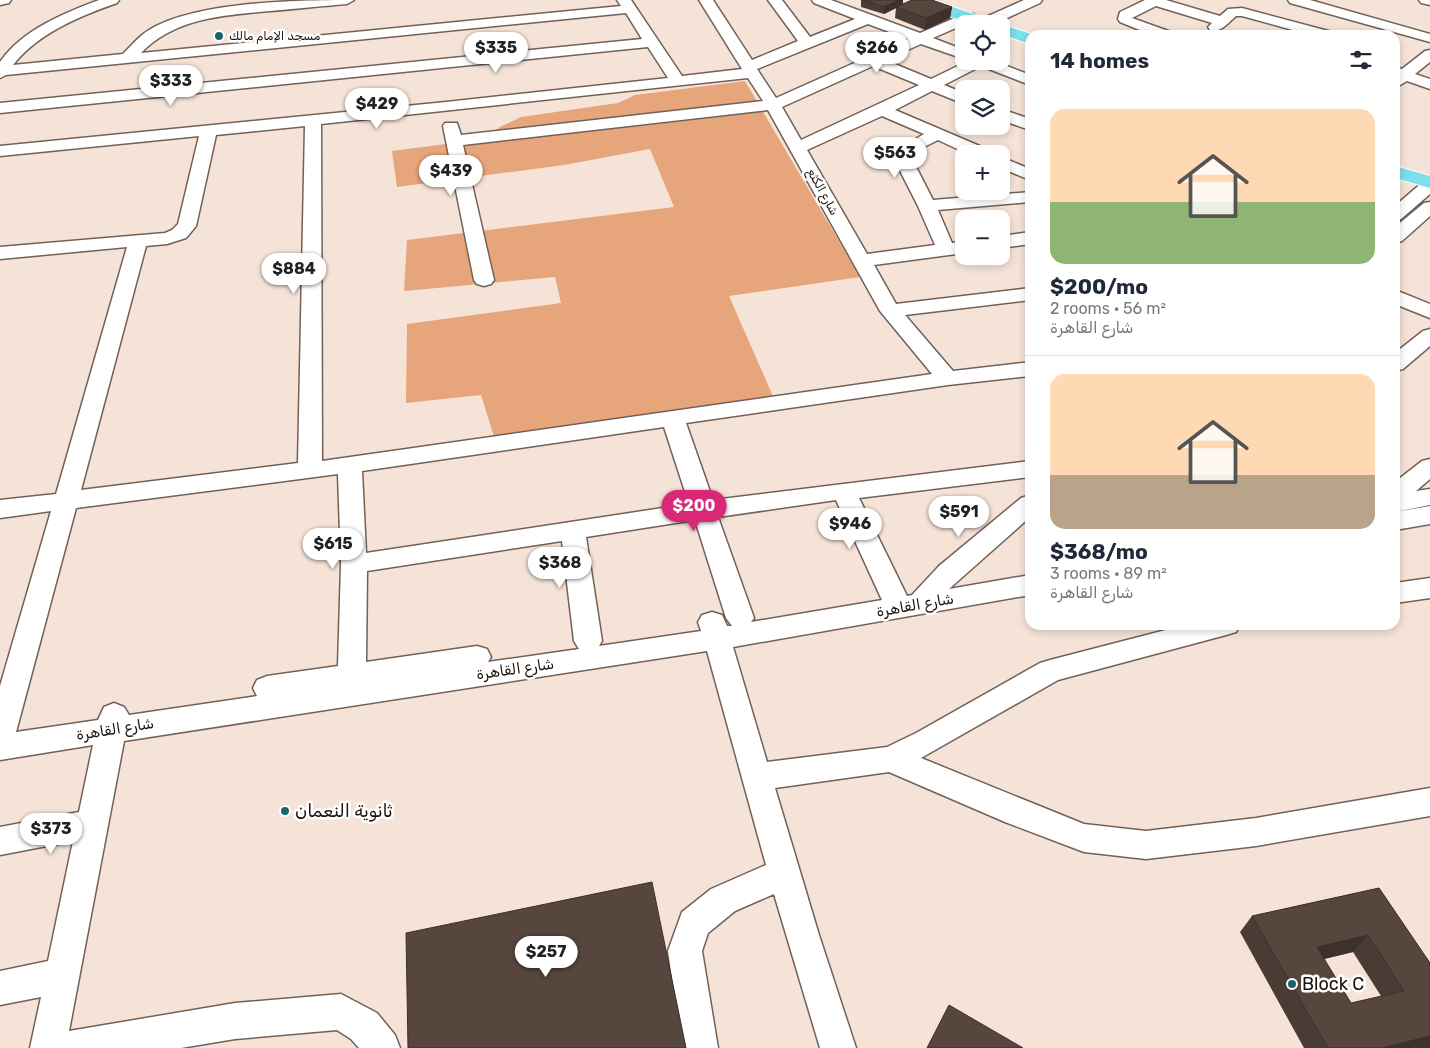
<!DOCTYPE html>
<html lang="en">
<head>
<meta charset="utf-8">
<style>
	body { margin:0; font-family:Rubik,Cairo,sans-serif; background:#f2f2f3; color:#1f2937; height:100vh; display:flex; flex-direction:column; font-size:19px; white-space:nowrap }
	* { box-sizing:border-box; margin:0 }
	p { font-size:16px; color:#747a83 }
	.icon { flex:none; width:28px; height:28px; fill:none; stroke:currentColor; stroke-width:2; stroke-linecap:round; stroke-linejoin:round }
	.map { position:relative; flex:1; overflow:hidden }
	.details { position:absolute; left:1025px; top:30px; width:375px; height:600px; display:flex; flex-direction:column; background:#fff; border-radius:15px; box-shadow:0 2px 8px #0003 }
	.details>* { flex:none }
	.tools { position:absolute; left:955px; top:15px; display:grid; gap:10px }
	.tools a { display:grid; place-items:center; width:55px; height:55px; border-radius:10px; background:#fff; box-shadow:0 2px 8px #0003; font-size:25px }
	.price { position:absolute; translate:-50% -42px; padding:0 11px; border-radius:18px; background:#fff; color:#222; font-size:16px; line-height:32px; filter:drop-shadow(0 1px 2px #0008) }
	.price::after { content:''; position:absolute; left:50%; top:30px; width:15px; height:11px; margin-left:-8px; background:inherit; clip-path:polygon(0 0,100% 0,50% 100%) }
	.price.on { background:#db2777; color:#fff }
	ul { padding:0; list-style:none }
	li { display:grid; align-content:center; gap:10px; height:265px; padding:0 25px }
	li+li { border-top:1px solid #e0e1e3 }
	li span { display:grid; place-items:center; height:155px; border-radius:15px; color:#555 }
	li>.icon { margin-inline-start:auto }
	span .icon { width:90px; height:90px; fill:#fffc; stroke-width:1 }
	li b { font-size:21px }
	h2 { display:flex; justify-content:space-between; align-items:center; height:60px; padding:0 25px; font-size:21px }
	.map>svg:first-child { display:block }
	.green { fill:#e6a57b }
	.lines { fill:none; stroke-linecap:round; stroke-linejoin:round }
	.minor-casing { stroke:#716157; stroke-width:3 }
	.major-casing { stroke:#fff; stroke-width:2 }
	.minor { fill:#fff; fill-rule:evenodd }
	.major { fill:#7ddfed; fill-rule:evenodd }
	.wall { fill:#4a3c34; fill-rule:evenodd }
	.shaded-wall { fill:#3c312b }
	.building { fill:#56463d; stroke:#3c312b; fill-rule:evenodd }
	.poi-dot { fill:#19636f; stroke:#fff; stroke-width:2 }
	.labels { text-anchor:middle; dominant-baseline:central; stroke-width:5; stroke-linejoin:round; paint-order:stroke }
	.far-poi-label { font-size:12px; fill:#1b1410; stroke:#fff; text-anchor:start }
	.far-street-label { font-size:12px; fill:#1b1410; stroke:#fff }
	.street-label { font-size:15px; fill:#1b1410; stroke:#fff }
	.near-poi-label { font-size:18px; fill:#1b1410; stroke:#fff; text-anchor:start }
</style>
</head>
<body>
<div class="map">
<svg width="1430" height="1048" viewBox="0 0 1430 1048">
	<rect width="100%" height="100%" fill="#f6e3d7"/>
	<path class="green" d="M745,81L860,277L729,296L776,403L497,446L481,395L406,403L407,324L561,303L555,277L404,291L407,240L674,207L650,149L564,165L397,187L392,151L484,139L500,127L521,117L618,103L635,95Z"/>
	<g class="lines">
		<g class="minor-casing">
			<path id="minor" d="M0,0H11L9,3L0,5Z
				M99,0H119L117,3C80,16 38,33 13,65L123,54C129,48 135,41 142,35C184,1 300,0 354,0L347,4C321,6 296,9 270,11C225,15 174,18 141,53L621,6L617,0H631L682,76L742,69L699,0H713L752,60L798,41L768,0H782L810,37L855,19L814,3L812,0H831L920,33L964,14H974L976,17L974,20L933,38L964,50V59L921,44L885,60L931,79L968,61H994L1030,75V85L981,66L944,85L964,93V104L932,91L895,110L989,150L991,154H968L938,140L918,150L912,159L933,200L1030,192V202L938,210L952,243L964,241V253L874,265L896,304L1030,288V300L905,315L953,371L1030,362V376L948,385L686,423L713,500L1030,461V477L859,498L907,596L912,595L939,566L1021,498L1030,495V517L949,589L1030,575V595L733,647L767,762L887,747L916,733L1040,663L1050,660L1185,625H1240L1236,632L1226,635L1058,680L921,758L1084,824L1146,831L1256,818L1430,788V816L1256,846L1146,859L1084,852L1005,822L889,772L775,788L819,935L856,1048H820L774,894L735,911L708,933L702,951L718,1048H682L668,951L682,912L711,889L766,865L707,651L124,741L69,1031L235,1003L341,994L377,1013L395,1035L400,1048H359L351,1039L337,1030L235,1039L181,1048H30L41,997L0,1005V971L48,961L73,841L0,855V827L79,812L93,745L0,760V686L51,511L0,518V500L56,494L127,247L0,259V247L165,233L172,230L178,224L199,136L0,156V146L446,102L668,78L648,47L0,113V103L642,39L626,13L6,75L0,78V62C22,30 64,13 99,0ZM868,24L908,39L776,98L757,69ZM873,66L919,85L801,140L782,107ZM748,78L763,101L461,135L457,123H445L443,126L474,280L477,284L484,286L491,284L494,280L463,145L768,110L880,311L932,374L322,461L321,124ZM882,116L924,134L902,147L894,159L918,206L935,245L867,254L807,150ZM305,126L298,463L81,490L146,246L167,244L186,238L196,226L216,135ZM664,427L689,504L366,553L362,471ZM338,474L341,564L338,666L267,676L257,680L253,688L257,696L129,715L124,707L114,703L104,707L98,720L16,732L76,508ZM836,500L882,600L751,622L754,618L718,517ZM695,520L726,618L732,626H727L722,615L712,612L702,615L698,622L701,631L599,646L602,641L586,537ZM562,541L574,641L579,649L488,662L491,657L487,649L477,646L366,662L367,571Z
				M1024,0H1042L1040,3L994,24L977,23L979,20Z
				M1145,0H1166L1220,16L1228,9L1242,8L1332,32L1334,35H1311L1242,16H1236C1228,23 1221,33 1210,30L1208,27L1212,23L1156,6L1132,18L1171,32L1173,35H1152L1120,22L1118,19L1120,12Z
				M1288,0H1310L1430,34V42L1290,3Z
				M1419,0H1430V5L1421,3Z
				M1430,50V62L1415,74L1430,79V89L1407,81L1395,88V67L1402,69L1425,51Z
				M1001,109L1030,119V130L1001,120Z
				M1001,157L1030,169V180L1001,168Z
				M1430,180V194L1401,219L1395,220V206L1424,181Z
				M1430,202V216L1402,241L1395,243V227L1424,203Z
				M1030,232V244L1001,248V236Z
				M1395,290L1430,304V318L1395,304Z
				M1430,329V346L1403,369L1395,371V353L1423,331Z
				M1430,459V479L1416,491L1430,489V505L1395,512V482L1422,461Z
				M1430,506V524L1395,530V512Z
				M1430,578V598L1395,603V583Z"/>
		</g>
		<g class="major-casing">
			<path id="major" d="M911,0H933L993,21L995,24H971L913,3Z
				M1001,24L1034,35H1030V44L1001,34Z
				M1395,166L1430,176V188L1395,178Z"/>
		</g>
		<use href="#minor" class="minor"/>
		<use href="#major" class="major"/>
	</g>
	<path class="wall" d="M861,0H903V4L952,7L950,18L925,30L895,18L896,8L884,14L861,7Z
		M1379,888L1430,963V1048H1304L1240,932L1252,916ZM1353,952L1381,996L1351,1003L1324,959Z"/>
	<path class="shaded-wall" d="M898,0H903V5L896,7V8L884,14V7Z
		M952,7L950,18L925,30L926,18Z
		M1368,935L1353,952L1303,964L1317,947Z
		M1430,1036V1048H1382Z"/>
	<path class="building" d="M864,0H898L884,7Z
		M912,0H932L952,7L926,18L896,7Z
		M652,882L686,1048H408L406,933Z
		M1379,888L1430,963V1036L1382,1048H1328L1252,916ZM1368,935L1404,991L1351,1003L1317,947Z
		M949,1005L1023,1048H927Z"/>
	<g class="poi-dot">
		<circle cx="219" cy="36" r="5"/>
		<circle cx="285" cy="811" r="5"/>
		<circle cx="1292" cy="984" r="5"/>
	</g>
	<g class="labels">
		<g class="far-poi-label">
			<text x="229" y="36">مسجد الإمام مالك</text>
		</g>
		<g class="far-street-label">
			<text transform="translate(823 192) rotate(61)">شارع الكثع</text>
		</g>
		<g class="street-label">
			<text transform="translate(915 605) rotate(-10)">شارع القاهرة</text>
			<text transform="translate(515 669) rotate(-8)">شارع القاهرة</text>
			<text transform="translate(115 729) rotate(-9)">شارع القاهرة</text>
		</g>
		<g class="near-poi-label">
			<text x="295" y="811">ثانوية النعمان</text>
			<text x="1302" y="984">Block C</text>
		</g>
	</g>
</svg>
<div class="tools">
<a><svg class="icon" aria-label="locate" viewBox="0 0 24 24"><circle cx="12" cy="12" r="6"/><path d="M12 2v4M12 18v4M2 12h4M18 12h4"/></svg></a>
<a><svg class="icon" aria-label="layers" viewBox="0 0 24 24"><path d="M12 4l9 5-9 5-9-5zM3 14l9 5 9-5"/></svg></a>
<a>+</a>
<a>−</a>
</div>
<b class="price" style="left:496px;top:74px">$335</b>
<b class="price" style="left:877px;top:74px">$266</b>
<b class="price" style="left:171px;top:107px">$333</b>
<b class="price" style="left:377px;top:130px">$429</b>
<b class="price" style="left:895px;top:179px">$563</b>
<b class="price" style="left:451px;top:197px">$439</b>
<b class="price" style="left:294px;top:295px">$884</b>
<b class="price on" style="left:694px;top:532px">$200</b>
<b class="price" style="left:959px;top:538px">$591</b>
<b class="price" style="left:850px;top:550px">$946</b>
<b class="price" style="left:333px;top:570px">$615</b>
<b class="price" style="left:560px;top:589px">$368</b>
<b class="price" style="left:51px;top:855px">$373</b>
<b class="price" style="left:546px;top:978px">$257</b>
<section class="details">
<h2>14 homes<svg class="icon" aria-label="filters" viewBox="0 0 24 24"><path d="M4 7h16M4 17h16"/><circle cx="9" cy="7" r="2"/><circle cx="15" cy="17" r="2"/></svg></h2>
<ul>
<li><span style="background:linear-gradient(#ffd9b3 60%,#8fb573 0)"><svg class="icon" aria-label="home" viewBox="0 0 24 24"><path d="M3 11l9-7 9 7M6 9v11h12V9"/></svg></span><div><b>$200/mo</b><p>2 rooms · 56 m²</p><p>شارع القاهرة</p></div></li>
<li><span style="background:linear-gradient(#ffd9b3 65%,#b9a48a 0)"><svg class="icon" aria-label="home" viewBox="0 0 24 24"><path d="M3 11l9-7 9 7M6 9v11h12V9"/></svg></span><div><b>$368/mo</b><p>3 rooms · 89 m²</p><p>شارع القاهرة</p></div></li>
</ul>
</section>
</div>
</body>
</html>
